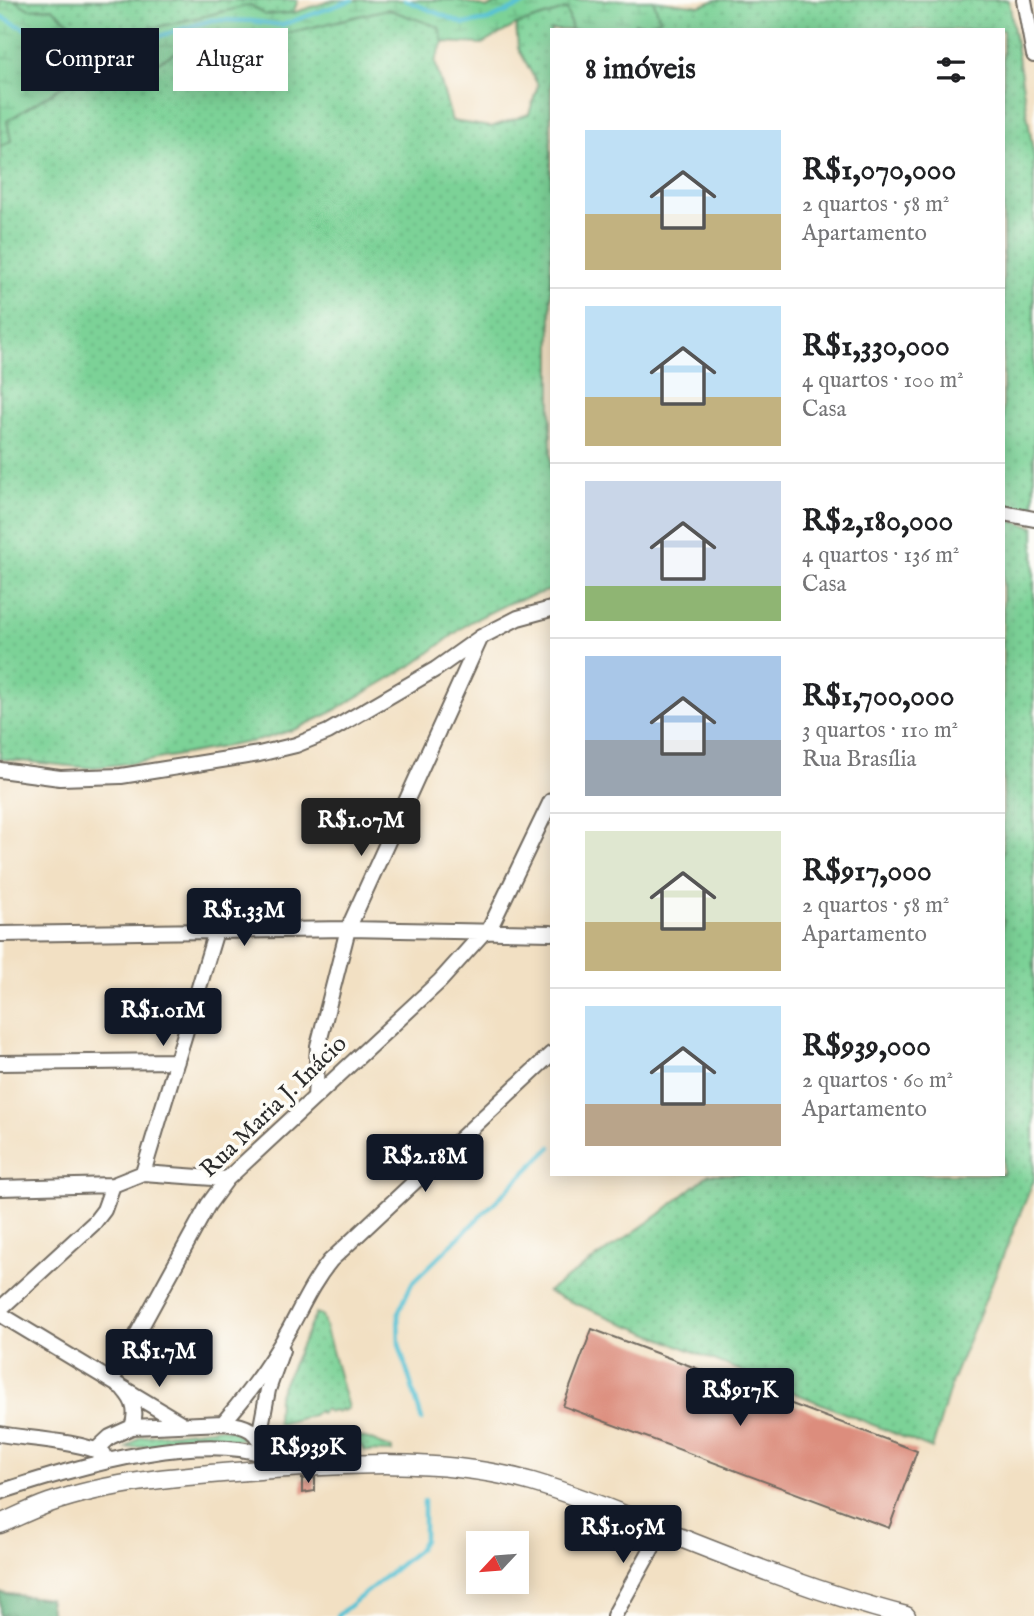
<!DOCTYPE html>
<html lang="pt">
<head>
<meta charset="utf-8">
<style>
	body { margin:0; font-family:"IM FELL English",serif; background:#f6f6f6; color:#202124; height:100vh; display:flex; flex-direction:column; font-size:26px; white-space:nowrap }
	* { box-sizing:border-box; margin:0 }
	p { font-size:23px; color:#757577 }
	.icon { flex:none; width:38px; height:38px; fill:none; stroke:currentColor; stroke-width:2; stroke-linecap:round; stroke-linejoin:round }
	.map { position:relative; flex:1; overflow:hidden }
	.side { position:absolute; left:550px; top:28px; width:455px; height:1148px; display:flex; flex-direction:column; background:#fff; border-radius:0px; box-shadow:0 4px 18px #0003 }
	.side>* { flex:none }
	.banner { position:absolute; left:21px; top:28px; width:424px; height:63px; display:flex; gap:14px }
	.needle { width:46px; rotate:244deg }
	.buttons { position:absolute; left:466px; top:1531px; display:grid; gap:14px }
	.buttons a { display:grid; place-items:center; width:63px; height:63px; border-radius:0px; background:#fff; box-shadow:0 4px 18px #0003; font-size:35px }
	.price { position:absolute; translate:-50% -60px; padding:0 16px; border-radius:7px; background:#111827; color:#fff; font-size:23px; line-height:46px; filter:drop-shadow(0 2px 4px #0008) }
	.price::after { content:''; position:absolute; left:50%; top:42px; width:21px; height:16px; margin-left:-10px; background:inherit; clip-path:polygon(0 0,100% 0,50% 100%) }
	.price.on { background:#222; color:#fff }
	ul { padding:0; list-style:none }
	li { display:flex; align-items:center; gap:21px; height:175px; padding:0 35px }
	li+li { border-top:2px solid #e0e0e0 }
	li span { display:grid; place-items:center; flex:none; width:196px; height:140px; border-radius:0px; color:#555 }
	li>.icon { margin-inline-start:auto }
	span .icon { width:84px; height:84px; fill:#fffc; stroke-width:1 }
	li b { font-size:30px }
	h2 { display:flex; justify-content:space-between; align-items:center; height:84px; padding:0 35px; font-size:30px }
	.tag { padding:0 24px; border-radius:0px; background:#fff; box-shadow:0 4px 18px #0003; font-size:24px; line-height:63px }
	.tag.on { background:#111827; color:#fff }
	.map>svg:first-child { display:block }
	.green { fill:url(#green-dots); stroke:#537e61; stroke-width:2 }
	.forest { fill:url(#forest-crowns); stroke:#487056; stroke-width:2 }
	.wetland { fill:url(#wetland-marsh); stroke:#537e61; stroke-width:2 }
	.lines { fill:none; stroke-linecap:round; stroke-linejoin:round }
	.stream { stroke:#58c2d4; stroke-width:4.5 }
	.building { fill:#dc8d7d }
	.minor-casing { stroke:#716a60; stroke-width:18 }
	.major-casing { stroke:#716a60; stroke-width:21 }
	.minor { stroke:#fff; stroke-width:14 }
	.major { stroke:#fff; stroke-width:18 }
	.labels { text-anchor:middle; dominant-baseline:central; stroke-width:7; stroke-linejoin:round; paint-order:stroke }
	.street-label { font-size:24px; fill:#2b2b2b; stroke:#fdfcf7 }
</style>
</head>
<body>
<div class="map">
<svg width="1034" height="1616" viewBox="0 0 1034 1616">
	<defs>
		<pattern id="green-dots" width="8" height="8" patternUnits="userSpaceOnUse" patternTransform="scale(1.75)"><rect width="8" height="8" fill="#7bd297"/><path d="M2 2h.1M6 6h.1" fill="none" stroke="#6ab482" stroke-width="1.8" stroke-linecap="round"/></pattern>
		<pattern id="forest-crowns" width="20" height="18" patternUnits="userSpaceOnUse" patternTransform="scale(1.75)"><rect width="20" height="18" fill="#64b480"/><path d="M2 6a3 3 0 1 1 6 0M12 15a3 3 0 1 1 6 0" fill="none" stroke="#539369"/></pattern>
		<pattern id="wetland-marsh" width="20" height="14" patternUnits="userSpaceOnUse" patternTransform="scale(1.75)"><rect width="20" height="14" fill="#7bd297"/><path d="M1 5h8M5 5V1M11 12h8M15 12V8" fill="none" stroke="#6ab482"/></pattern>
	</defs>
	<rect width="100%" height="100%" fill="#fdfcf7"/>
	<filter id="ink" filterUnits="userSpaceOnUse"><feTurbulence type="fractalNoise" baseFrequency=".0143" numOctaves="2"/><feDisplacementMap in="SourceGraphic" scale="14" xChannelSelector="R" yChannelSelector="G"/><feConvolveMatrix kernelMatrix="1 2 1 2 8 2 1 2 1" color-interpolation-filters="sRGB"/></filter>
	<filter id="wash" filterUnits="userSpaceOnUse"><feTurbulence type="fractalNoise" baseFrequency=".00686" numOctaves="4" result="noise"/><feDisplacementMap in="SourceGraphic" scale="28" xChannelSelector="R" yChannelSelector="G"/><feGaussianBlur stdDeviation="1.57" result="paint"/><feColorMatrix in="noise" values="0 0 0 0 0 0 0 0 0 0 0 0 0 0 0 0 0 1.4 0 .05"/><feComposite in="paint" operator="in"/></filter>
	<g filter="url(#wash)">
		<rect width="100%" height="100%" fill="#f2e0c3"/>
		<path class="green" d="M14,0H298L293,13L265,15L251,5L158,27L83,34L52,8L29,9Z
			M653,0L700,6L716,0H1009L1034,157V511L1003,504V30H633L634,22L660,19Z
			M387,9L440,27L443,42L435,62L452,121L491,127L529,114L538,85L518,48L516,25L567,9L572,30H551V590L509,603L470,622L416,663L328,714L296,729L260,740L147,761L90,768L0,759V147L11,141L7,121L85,72L150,66L207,36L247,33L264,48L288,33Z
			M1003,519L1034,527V1180L952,1381L932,1449L547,1292L660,1214L709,1174H1003Z
			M316,1313L322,1315L348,1408L343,1411L341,1409L337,1412L334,1410L329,1412L325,1409L321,1413L318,1411L313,1415L280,1424L277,1423L278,1396Z
			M219,1428L232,1430L244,1439L126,1448L140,1437Z
			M333,1431L369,1439L392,1449V1452L365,1451L358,1443L337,1441L336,1438L324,1439L323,1452C309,1453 297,1451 287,1440L309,1433Z"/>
		<path class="forest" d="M0,1593L49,1599L52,1616H0Z"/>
		<path class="wetland" d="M0,0H14L29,9L52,8L83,34L158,27L251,5L265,15L293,13L333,0H458L487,8L506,0H653L660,19L649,26L635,23L633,30H572L567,9L516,25L482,44L443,42L439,27L387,9L288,33L264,49L247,34L207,36L150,66L85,72L7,121L11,141L0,147Z"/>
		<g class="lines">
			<path class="stream" d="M405,0L464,24L488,20L533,0
				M0,16L31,32L90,49L140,42L212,20L251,21L282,25L352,0
				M422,1420L399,1344L398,1313L412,1283L551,1147
				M337,1616L418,1550L424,1540V1501"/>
		</g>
		<g id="blocks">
			<path class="building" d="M592,1329L917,1451L889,1528L563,1406Z
				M324,1438H337V1442L339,1440L345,1446L337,1454H323Z
				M315,1478V1491L302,1493V1479Z"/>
		</g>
	</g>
	<g filter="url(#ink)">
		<use href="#blocks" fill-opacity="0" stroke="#716a60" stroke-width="2"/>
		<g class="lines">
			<g class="minor-casing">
				<path id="minor" d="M1024,0L1034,55
					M1003,513L1034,519
					M0,770L60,778L121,776L259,754L296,745L328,732L436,669L481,637L518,618L551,609
					M488,932L551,801
					M0,934L348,929L551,933
					M0,1063L177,1061
					M315,1097L318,1046L348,929L480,639
					M143,1173L216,931
					M0,1188L113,1185L143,1173L227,1179
					M0,1309L94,1223L104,1210L113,1185
					M0,1314L181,1423
					M112,1380L208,1205L227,1179L440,981L484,932
					M124,1390C135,1402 137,1413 132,1427
					M223,1423C248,1394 272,1361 290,1328C303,1304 313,1282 330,1261L551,1054
					M0,1434C29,1439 80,1441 104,1454
					M259,1437L268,1390L282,1350
					M96,1450L110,1437L132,1427L223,1423C248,1425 258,1430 265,1454
					M0,1492C71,1469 224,1420 290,1467
					M614,1616L662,1530"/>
			</g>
			<g class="major-casing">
				<path id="major" d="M0,1524C16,1517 32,1509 49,1503C112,1481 181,1476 247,1471C340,1464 441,1456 532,1482C576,1495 618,1512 661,1530C741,1562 822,1594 906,1616"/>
			</g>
			<use href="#minor" class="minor"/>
			<use href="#major" class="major"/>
		</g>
	</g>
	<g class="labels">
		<g class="street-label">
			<text transform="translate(274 1107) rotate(-44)">Rua Maria J. Inácio</text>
		</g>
	</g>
</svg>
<div class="buttons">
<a><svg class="needle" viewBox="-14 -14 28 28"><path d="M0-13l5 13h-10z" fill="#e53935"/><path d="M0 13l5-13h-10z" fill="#757577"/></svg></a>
</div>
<b class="price on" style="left:361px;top:858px">R$1.07M</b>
<b class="price" style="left:244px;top:948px">R$1.33M</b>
<b class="price" style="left:163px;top:1048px">R$1.01M</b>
<b class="price" style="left:425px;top:1194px">R$2.18M</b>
<b class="price" style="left:159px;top:1389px">R$1.7M</b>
<b class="price" style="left:740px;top:1428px">R$917K</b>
<b class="price" style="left:308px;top:1485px">R$939K</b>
<b class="price" style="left:623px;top:1565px">R$1.05M</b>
<div class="banner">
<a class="tag on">Comprar</a>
<a class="tag">Alugar</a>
</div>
<section class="side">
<h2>8 imóveis<svg class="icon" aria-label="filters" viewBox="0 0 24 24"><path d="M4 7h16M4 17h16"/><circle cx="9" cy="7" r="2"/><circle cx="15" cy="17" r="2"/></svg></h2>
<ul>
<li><span style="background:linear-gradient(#bfe0f5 60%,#c2b280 0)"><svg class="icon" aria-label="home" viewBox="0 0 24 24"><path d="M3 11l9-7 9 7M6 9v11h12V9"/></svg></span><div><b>R$1,070,000</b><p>2 quartos · 58 m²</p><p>Apartamento</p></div></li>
<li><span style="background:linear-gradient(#bfe0f5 65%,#c2b280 0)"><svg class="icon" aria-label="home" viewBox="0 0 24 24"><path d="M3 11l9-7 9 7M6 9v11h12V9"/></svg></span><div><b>R$1,330,000</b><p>4 quartos · 100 m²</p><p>Casa</p></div></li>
<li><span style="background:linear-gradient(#c9d6e8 75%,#8fb573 0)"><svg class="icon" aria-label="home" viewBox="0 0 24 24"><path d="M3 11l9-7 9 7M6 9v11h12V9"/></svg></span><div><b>R$2,180,000</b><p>4 quartos · 136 m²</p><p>Casa</p></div></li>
<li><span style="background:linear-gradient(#a9c7e8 60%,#9aa5b1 0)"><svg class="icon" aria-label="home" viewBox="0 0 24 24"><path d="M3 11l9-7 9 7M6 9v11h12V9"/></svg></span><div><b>R$1,700,000</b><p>3 quartos · 110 m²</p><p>Rua Brasília</p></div></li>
<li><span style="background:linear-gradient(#dfe7d0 65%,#c2b280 0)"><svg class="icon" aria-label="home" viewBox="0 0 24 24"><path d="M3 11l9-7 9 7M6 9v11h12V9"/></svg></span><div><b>R$917,000</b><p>2 quartos · 58 m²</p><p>Apartamento</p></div></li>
<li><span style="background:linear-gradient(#bfe0f5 70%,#b9a48a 0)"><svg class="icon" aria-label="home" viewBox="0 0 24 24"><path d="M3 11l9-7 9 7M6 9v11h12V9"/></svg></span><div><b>R$939,000</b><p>2 quartos · 60 m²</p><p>Apartamento</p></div></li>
</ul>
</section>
</div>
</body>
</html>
